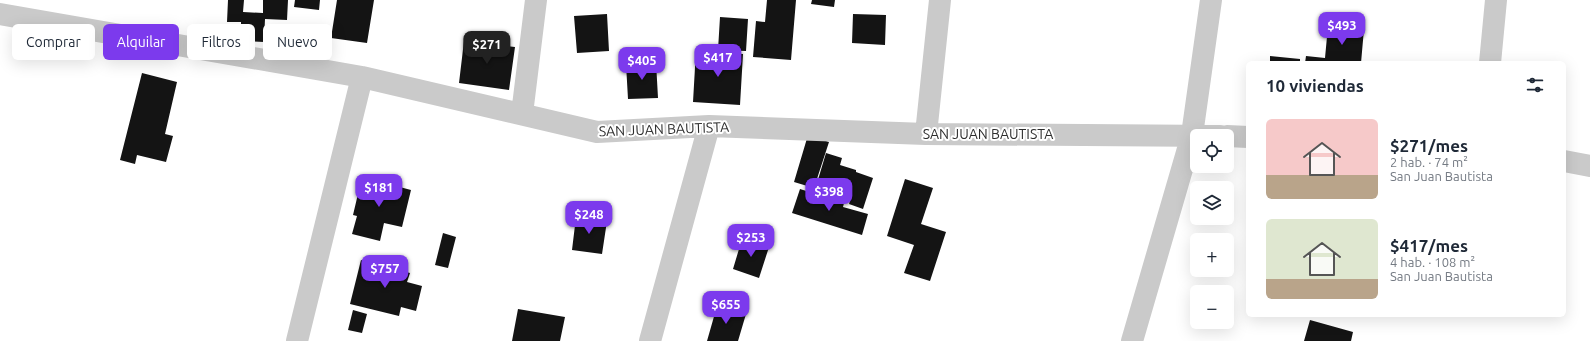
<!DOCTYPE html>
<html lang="es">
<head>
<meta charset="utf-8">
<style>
	body { margin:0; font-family:Ubuntu,sans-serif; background:#f2f2f3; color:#1f2937; height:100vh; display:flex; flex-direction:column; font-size:15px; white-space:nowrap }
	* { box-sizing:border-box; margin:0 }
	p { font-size:13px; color:#747a83 }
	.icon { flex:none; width:22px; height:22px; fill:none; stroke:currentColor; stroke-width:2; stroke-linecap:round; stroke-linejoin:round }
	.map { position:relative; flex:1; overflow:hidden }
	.panel { position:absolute; left:1246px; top:61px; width:320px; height:256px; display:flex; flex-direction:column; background:#fff; border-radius:6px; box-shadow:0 4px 16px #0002 }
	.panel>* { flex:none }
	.banner { position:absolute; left:12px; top:24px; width:380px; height:36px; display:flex; gap:8px }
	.tools { position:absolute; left:1190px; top:129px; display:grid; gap:8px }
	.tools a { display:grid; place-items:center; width:44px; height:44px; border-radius:6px; background:#fff; box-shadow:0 4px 16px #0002; font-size:20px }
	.price { position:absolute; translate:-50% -34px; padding:0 9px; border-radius:8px; background:#7c3aed; color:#fff; font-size:13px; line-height:26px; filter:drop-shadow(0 1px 2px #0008) }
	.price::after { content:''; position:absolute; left:50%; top:24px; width:12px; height:9px; margin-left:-6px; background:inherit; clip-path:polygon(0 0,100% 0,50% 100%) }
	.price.on { background:#222; color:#fff }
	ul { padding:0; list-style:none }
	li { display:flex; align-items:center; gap:12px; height:100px; padding:0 20px }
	li span { display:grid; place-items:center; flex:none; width:112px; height:80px; border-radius:6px; color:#555 }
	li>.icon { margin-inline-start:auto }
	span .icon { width:48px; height:48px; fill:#fffc; stroke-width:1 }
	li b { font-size:17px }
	h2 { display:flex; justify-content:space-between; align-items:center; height:48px; padding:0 20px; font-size:17px }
	.pill { padding:0 14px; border-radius:6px; background:#fff; box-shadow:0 4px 16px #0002; font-size:14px; line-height:36px }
	.pill.on { background:#7c3aed; color:#fff }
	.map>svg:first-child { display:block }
	.building { fill:#141414 }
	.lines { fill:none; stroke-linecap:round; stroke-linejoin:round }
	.minor { stroke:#cacaca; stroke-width:22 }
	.labels { text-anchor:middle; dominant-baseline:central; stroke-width:4; stroke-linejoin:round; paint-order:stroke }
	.street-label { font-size:14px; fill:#2d2d2d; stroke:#fff }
</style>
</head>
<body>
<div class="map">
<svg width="1590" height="341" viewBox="0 0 1590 341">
	<rect width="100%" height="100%" fill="#fff"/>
	<path class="building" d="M228,0H244L243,12L263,13V0H288L287,20L265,19L264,42L241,41V22H227Z
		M295,0H320L319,10L294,7Z
		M337,0H374L367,43L331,38Z
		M767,0H796L791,60L753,57L756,21L765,22Z
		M812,0H835L834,7L811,4Z
		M607,14L609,51L577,53L574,16Z
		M853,14L886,15L885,45L852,43Z
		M720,17L748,19L746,51L718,50Z
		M1328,26L1364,29L1361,63H1305L1306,56L1325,58Z
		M464,41L515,47L509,90L459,83Z
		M696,50L743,54L740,105L693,102Z
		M1270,56L1300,59V63H1270Z
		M656,62L658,98L628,99L626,64Z
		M142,73L177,82L165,134L173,136L166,162L137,155L135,164L120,160Z
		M808,135L829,142L814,188L794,182Z
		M826,153L842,158L840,165L856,170V172L873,178L863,209L849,204L851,197L834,192L835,189L817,183Z
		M362,177L411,190L402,227L384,223L380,241L352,234L357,216L353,215Z
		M905,179L933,188L921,224L946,232L930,281L904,273L914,245L887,236Z
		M800,189L844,203L843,207L868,214L862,235L792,213Z
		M576,217L607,221L602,254L572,250Z
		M443,233L456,237L448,268L435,265Z
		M742,239L769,247L759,278L733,269Z
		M361,260L410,273L407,282L422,286L416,311L401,307L399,316L350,304Z
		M717,306L746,314L738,341H707Z
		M518,309L565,317L560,341H512Z
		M353,310L367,314L362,333L348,330Z
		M1310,320L1353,332L1351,341H1304Z"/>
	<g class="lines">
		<path class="minor" d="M0,14L362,77L597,132L709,126L926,134L1220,136
			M1490,63L1496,0
			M522,114L536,0
			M926,134L940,0
			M1227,136L1248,137
			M1564,161L1590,166
			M297,341L362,77
			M650,341L709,126
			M1132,341L1192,135L1211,0"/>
	</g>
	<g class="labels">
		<g class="street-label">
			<text transform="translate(664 129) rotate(-2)">SAN JUAN BAUTISTA</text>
			<text x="988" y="134">SAN JUAN BAUTISTA</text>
		</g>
	</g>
</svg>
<div class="tools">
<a><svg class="icon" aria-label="locate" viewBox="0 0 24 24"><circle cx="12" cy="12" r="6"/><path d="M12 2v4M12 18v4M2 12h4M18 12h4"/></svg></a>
<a><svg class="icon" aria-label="layers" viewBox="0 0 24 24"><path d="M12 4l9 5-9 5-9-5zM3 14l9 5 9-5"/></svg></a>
<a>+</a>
<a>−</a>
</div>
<b class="price" style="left:1342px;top:46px">$493</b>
<b class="price on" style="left:487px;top:65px">$271</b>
<b class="price" style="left:718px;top:78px">$417</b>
<b class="price" style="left:642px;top:81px">$405</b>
<b class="price" style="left:379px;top:208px">$181</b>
<b class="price" style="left:829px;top:212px">$398</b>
<b class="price" style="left:589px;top:235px">$248</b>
<b class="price" style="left:751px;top:258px">$253</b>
<b class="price" style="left:385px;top:289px">$757</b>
<b class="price" style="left:726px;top:325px">$655</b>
<div class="banner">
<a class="pill">Comprar</a>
<a class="pill on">Alquilar</a>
<a class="pill">Filtros</a>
<a class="pill">Nuevo</a>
</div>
<section class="panel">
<h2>10 viviendas<svg class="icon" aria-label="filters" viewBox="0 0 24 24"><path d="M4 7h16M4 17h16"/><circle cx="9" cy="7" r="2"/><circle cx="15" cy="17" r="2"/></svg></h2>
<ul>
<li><span style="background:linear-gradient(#f6c9c9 70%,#b9a48a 0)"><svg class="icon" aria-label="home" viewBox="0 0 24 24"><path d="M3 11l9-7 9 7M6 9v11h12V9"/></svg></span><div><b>$271/mes</b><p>2 hab. · 74 m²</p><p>San Juan Bautista</p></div></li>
<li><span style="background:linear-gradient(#dfe7d0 75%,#b9a48a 0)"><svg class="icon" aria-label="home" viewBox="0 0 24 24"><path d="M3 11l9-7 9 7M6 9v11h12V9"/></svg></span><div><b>$417/mes</b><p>4 hab. · 108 m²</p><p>San Juan Bautista</p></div></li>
</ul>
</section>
</div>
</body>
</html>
